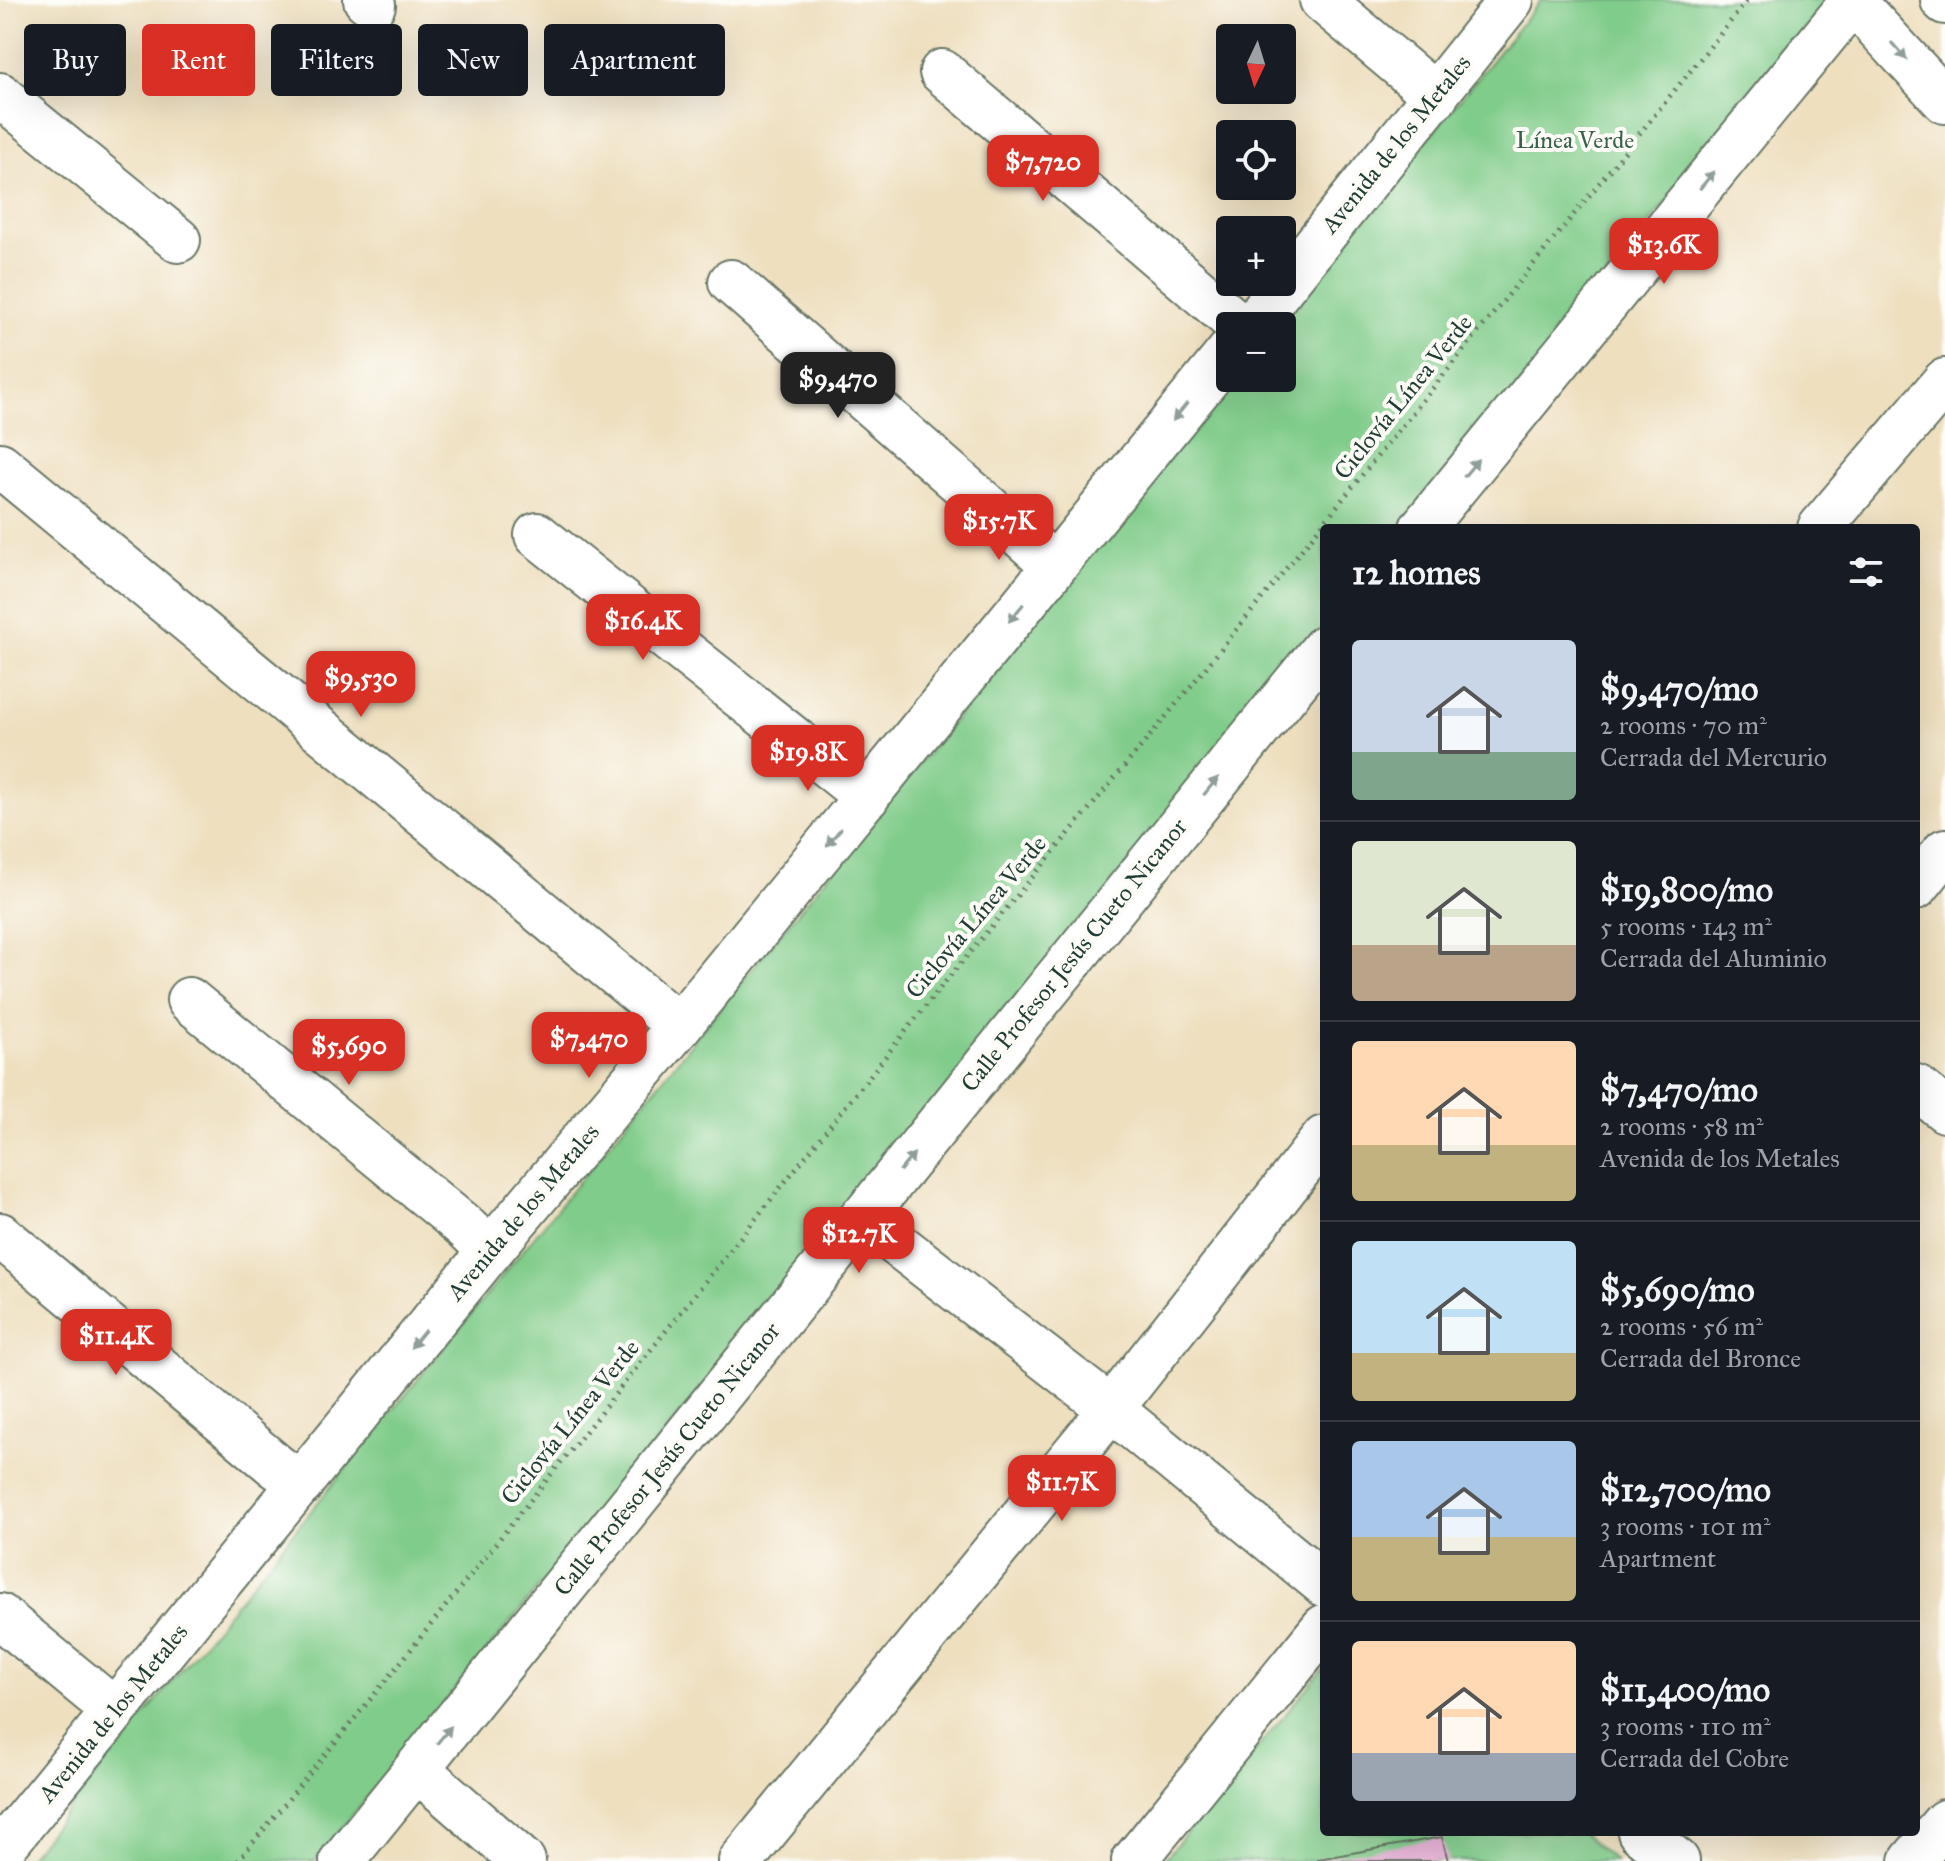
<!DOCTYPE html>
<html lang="en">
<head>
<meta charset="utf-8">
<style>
	body { margin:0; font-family:"IM FELL Great Primer",serif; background:#20242c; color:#f1f3f6; height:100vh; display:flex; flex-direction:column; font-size:30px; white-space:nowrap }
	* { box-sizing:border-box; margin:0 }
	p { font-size:26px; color:#9ea1a6 }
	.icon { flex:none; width:44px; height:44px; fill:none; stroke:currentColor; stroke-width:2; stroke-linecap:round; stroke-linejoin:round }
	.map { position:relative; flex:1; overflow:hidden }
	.drawer { position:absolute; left:1320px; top:524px; width:600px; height:1312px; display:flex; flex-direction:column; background:#171b24; border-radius:8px; box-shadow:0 8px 32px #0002 }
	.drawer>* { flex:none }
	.hud { position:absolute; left:24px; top:24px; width:760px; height:72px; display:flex; gap:16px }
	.needle { width:52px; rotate:184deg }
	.fabs { position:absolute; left:1216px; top:24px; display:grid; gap:16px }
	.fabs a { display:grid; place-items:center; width:80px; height:80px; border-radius:8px; background:#171b24; box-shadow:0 8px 32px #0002; font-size:40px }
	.price { position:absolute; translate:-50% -68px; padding:0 18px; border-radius:16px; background:#d93025; color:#fff; font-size:26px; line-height:52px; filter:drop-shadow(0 2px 4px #0008) }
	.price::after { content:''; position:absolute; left:50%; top:48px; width:24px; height:18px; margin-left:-12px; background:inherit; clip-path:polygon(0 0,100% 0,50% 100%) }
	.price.on { background:#222; color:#fff }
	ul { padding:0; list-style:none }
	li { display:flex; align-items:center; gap:24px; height:200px; padding:0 32px }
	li+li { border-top:2px solid #363941 }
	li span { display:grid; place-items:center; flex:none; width:224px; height:160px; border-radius:8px; color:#555 }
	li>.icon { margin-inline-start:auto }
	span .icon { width:96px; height:96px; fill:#fffc; stroke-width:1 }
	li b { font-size:34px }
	h2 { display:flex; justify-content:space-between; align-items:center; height:96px; padding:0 32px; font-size:34px }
	.tag { padding:0 28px; border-radius:8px; background:#171b24; box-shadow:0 8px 32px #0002; font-size:28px; line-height:72px }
	.tag.on { background:#d93025; color:#fff }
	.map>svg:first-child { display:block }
	.green { fill:#80cc8a; stroke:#50845f; stroke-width:2 }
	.building { fill:#e6b0d5 }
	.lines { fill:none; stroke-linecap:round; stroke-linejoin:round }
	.minor-casing { stroke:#677665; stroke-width:48 }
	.path { stroke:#677665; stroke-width:5; stroke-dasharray:2 6; stroke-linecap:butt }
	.minor { stroke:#fff; stroke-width:44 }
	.oneway { fill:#8f9e9a }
	.labels { text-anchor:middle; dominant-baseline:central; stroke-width:8; stroke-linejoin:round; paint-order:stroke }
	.park-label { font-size:24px; fill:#37614a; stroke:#fdfcf7 }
	.street-label { font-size:24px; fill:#1f3d34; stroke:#fdfcf7 }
</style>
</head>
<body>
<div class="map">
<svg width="1945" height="1861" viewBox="0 0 1945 1861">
	<rect width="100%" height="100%" fill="#fdfcf7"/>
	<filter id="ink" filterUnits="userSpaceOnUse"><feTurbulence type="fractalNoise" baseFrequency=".0125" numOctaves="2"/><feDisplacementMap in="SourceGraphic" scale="16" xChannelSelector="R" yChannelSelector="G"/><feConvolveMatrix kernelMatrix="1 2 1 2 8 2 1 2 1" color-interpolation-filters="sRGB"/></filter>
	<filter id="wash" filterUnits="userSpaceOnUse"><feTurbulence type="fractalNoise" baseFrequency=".006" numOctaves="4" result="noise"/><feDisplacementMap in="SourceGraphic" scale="32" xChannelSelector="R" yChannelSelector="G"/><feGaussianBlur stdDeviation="1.8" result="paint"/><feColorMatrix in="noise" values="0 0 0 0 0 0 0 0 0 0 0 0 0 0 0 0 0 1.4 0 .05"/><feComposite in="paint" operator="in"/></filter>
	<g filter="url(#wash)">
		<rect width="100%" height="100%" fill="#eedfbf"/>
		<path class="green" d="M1541,0H1828L1405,528H1324V627L315,1861H26L1233,378H1282V326H1275Z
			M1324,1668V1832H1581L1615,1861H1163Z"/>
		<g id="blocks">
			<path class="building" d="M1442,1837L1448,1861H1318V1859Z"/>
		</g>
	</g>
	<g filter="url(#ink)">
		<use href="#blocks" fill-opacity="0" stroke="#677665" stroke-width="2"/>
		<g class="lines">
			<g class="minor-casing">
				<path id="minor" d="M366,0L373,5
					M1322,0L1436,96
					M1852,0L1945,101
					M1943,0L1945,2
					M942,72L1240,326
					M0,95L178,240
					M731,282L1054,565
					M1251,326L1511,0
					M0,465L679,1026
					M1422,528L1854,0
					M1820,528L1945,381
					M537,535L867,797
					M1916,887L1945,851
					M189,1000L464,1226L490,1251
					M1916,1087L1945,1110
					M862,1217L1111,1409L1324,1584
					M0,1235L276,1466L301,1484
					M0,1616L115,1711
					M417,1769L523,1861
					M1640,1832L1677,1861
					M0,1851L490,1251L679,1026L1230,351
					M342,1861L1324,648
					M741,1861L1111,1409L1324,1138
					M1134,1861L1324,1627
					M1912,1861L1945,1822"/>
			</g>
			<path class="path" d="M238,1861L405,1657L941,987L1164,719L1748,0"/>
			<use href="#minor" class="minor"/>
		</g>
		<defs><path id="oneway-solid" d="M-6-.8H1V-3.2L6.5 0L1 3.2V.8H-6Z" transform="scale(2)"/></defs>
		<g class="oneway">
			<use href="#oneway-solid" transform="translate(1899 51) rotate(48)"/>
			<use href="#oneway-solid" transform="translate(1707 180) rotate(-51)"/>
			<use href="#oneway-solid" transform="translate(1180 412) rotate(129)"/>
			<use href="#oneway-solid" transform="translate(1471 468) rotate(-51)"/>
			<use href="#oneway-solid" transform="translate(1016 613) rotate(129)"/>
			<use href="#oneway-solid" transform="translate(1211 786) rotate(-51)"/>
			<use href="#oneway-solid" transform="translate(834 837) rotate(129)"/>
			<use href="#oneway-solid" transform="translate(907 1162) rotate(-51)"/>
			<use href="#oneway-solid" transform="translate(418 1339) rotate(129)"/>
			<use href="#oneway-solid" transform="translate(444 1735) rotate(-51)"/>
		</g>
	</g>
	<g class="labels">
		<g class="park-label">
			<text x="1575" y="140">Línea Verde</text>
		</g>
		<g class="street-label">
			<text transform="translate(1396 144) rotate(-51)">Avenida de los Metales</text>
			<text transform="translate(1403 397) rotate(-51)">Ciclovía Línea Verde</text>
			<text transform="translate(976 917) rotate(-50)">Ciclovía Línea Verde</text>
			<text transform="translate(1074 955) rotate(-51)">Calle Profesor Jesús Cueto Nicanor</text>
			<text transform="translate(523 1212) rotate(-50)">Avenida de los Metales</text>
			<text transform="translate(570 1422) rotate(-51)">Ciclovía Línea Verde</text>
			<text transform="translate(667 1459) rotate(-51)">Calle Profesor Jesús Cueto Nicanor</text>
			<text transform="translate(113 1713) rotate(-51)">Avenida de los Metales</text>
		</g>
	</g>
</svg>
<div class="fabs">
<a><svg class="needle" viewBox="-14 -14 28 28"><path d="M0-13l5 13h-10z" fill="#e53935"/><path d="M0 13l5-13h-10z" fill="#9ea1a6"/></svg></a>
<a><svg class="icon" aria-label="locate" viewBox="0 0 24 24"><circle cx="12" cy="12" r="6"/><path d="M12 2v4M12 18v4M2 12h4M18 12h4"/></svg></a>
<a>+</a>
<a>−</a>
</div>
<b class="price" style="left:1043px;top:203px">$7,720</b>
<b class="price" style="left:1664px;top:286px">$13.6K</b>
<b class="price on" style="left:838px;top:420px">$9,470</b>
<b class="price" style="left:999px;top:562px">$15.7K</b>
<b class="price" style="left:643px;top:662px">$16.4K</b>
<b class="price" style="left:361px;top:719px">$9,530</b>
<b class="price" style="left:808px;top:793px">$19.8K</b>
<b class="price" style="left:589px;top:1080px">$7,470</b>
<b class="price" style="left:349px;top:1087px">$5,690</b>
<b class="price" style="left:859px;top:1275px">$12.7K</b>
<b class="price" style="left:116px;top:1377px">$11.4K</b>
<b class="price" style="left:1062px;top:1523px">$11.7K</b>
<div class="hud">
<a class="tag">Buy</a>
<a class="tag on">Rent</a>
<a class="tag">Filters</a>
<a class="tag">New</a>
<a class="tag">Apartment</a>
</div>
<section class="drawer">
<h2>12 homes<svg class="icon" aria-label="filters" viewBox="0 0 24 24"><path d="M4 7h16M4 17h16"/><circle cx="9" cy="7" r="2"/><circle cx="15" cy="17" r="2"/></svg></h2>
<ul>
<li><span style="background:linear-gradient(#c9d6e8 70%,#7fa58c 0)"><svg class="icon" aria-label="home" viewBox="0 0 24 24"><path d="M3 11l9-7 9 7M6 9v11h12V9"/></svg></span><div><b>$9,470/mo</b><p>2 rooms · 70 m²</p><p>Cerrada del Mercurio</p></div></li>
<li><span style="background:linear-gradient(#dfe7d0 65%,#b9a48a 0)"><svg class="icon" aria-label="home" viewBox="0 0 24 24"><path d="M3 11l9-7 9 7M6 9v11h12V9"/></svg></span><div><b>$19,800/mo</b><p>5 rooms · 143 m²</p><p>Cerrada del Aluminio</p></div></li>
<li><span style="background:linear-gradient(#ffd9b3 65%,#c2b280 0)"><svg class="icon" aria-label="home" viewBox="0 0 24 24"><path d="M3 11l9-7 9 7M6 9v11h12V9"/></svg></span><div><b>$7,470/mo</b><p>2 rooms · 58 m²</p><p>Avenida de los Metales</p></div></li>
<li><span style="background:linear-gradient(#bfe0f5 70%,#c2b280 0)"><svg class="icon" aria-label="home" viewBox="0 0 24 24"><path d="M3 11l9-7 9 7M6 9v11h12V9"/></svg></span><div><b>$5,690/mo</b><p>2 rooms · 56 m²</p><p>Cerrada del Bronce</p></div></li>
<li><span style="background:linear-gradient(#a9c7e8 60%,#c2b280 0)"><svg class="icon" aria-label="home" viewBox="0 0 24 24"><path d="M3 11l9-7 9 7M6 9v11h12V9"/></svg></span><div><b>$12,700/mo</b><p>3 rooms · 101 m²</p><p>Apartment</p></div></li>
<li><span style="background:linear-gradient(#ffd9b3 70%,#9aa5b1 0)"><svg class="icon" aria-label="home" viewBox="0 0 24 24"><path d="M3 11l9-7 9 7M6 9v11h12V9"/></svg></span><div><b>$11,400/mo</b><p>3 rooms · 110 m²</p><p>Cerrada del Cobre</p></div></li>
</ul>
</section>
</div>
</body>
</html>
